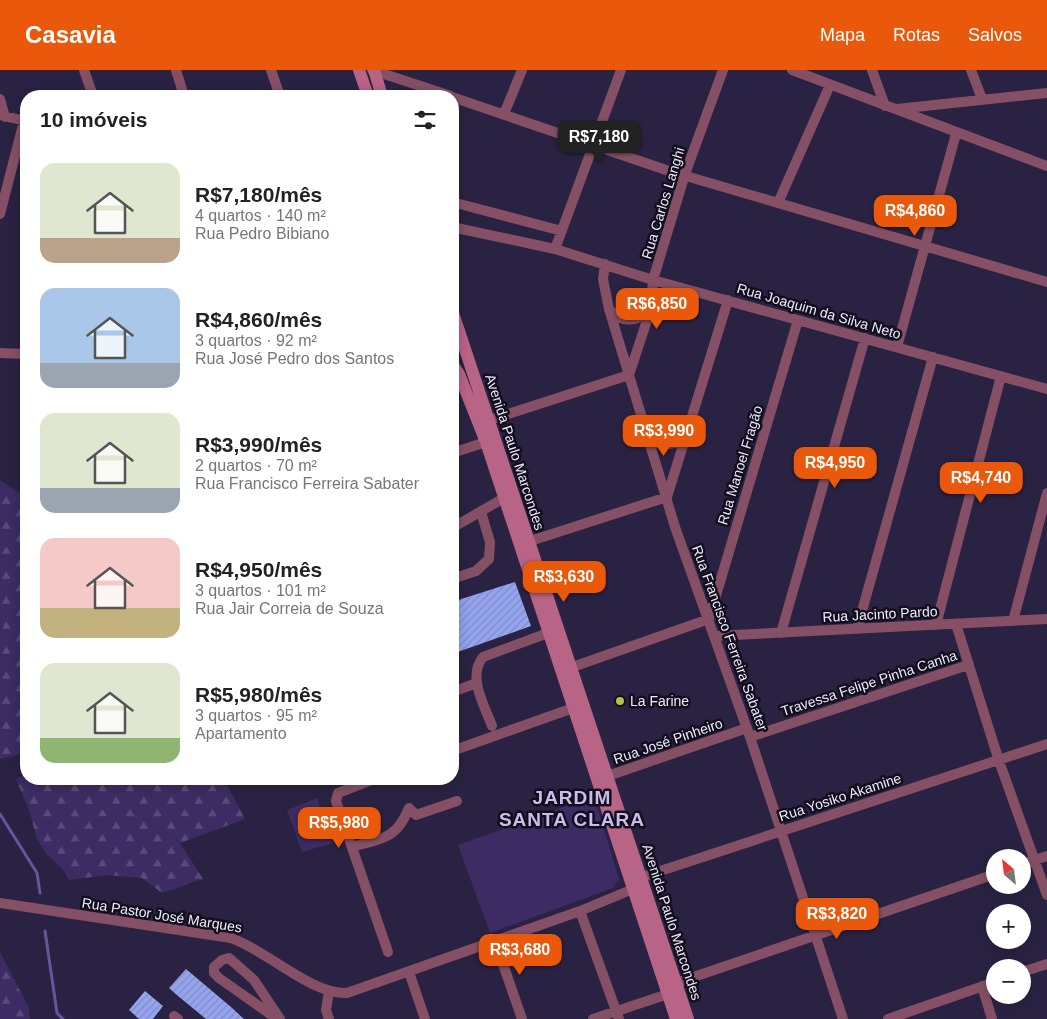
<!DOCTYPE html>
<html lang="pt">
<head>
<meta charset="utf-8">
<style>
	body { margin:0; font-family:Helvetica,sans-serif; background:#f2f2f2; color:#222; height:100vh; display:flex; flex-direction:column; font-size:19px; white-space:nowrap }
	* { box-sizing:border-box; margin:0 }
	p { font-size:16px; color:#767676 }
	.icon { flex:none; width:28px; height:28px; fill:none; stroke:currentColor; stroke-width:2; stroke-linecap:round; stroke-linejoin:round }
	.map { position:relative; flex:1; overflow:hidden }
	.side { position:absolute; left:20px; top:20px; width:439px; height:695px; display:flex; flex-direction:column; background:#fff; border-radius:20px; box-shadow:0 2px 12px #0003 }
	.side>* { flex:none }
	.needle { width:32px; rotate:332deg }
	.controls { position:absolute; left:986px; top:779px; display:grid; gap:10px }
	.controls a { display:grid; place-items:center; width:45px; height:45px; border-radius:50%; background:#fff; box-shadow:0 2px 12px #0003; font-size:25px }
	.price { position:absolute; translate:-50% -42px; padding:0 11px; border-radius:10px; background:#ea580c; color:#fff; font-size:16px; line-height:32px; filter:drop-shadow(0 1px 2px #0008) }
	.price::after { content:''; position:absolute; left:50%; top:30px; width:15px; height:11px; margin-left:-8px; background:inherit; clip-path:polygon(0 0,100% 0,50% 100%) }
	.price.on { background:#222; color:#fff }
	ul { padding:0; list-style:none }
	li { display:flex; align-items:center; gap:15px; height:125px; padding:0 20px }
	li span { display:grid; place-items:center; flex:none; width:140px; height:100px; border-radius:15px; color:#555 }
	li>.icon { margin-inline-start:auto }
	span .icon { width:60px; height:60px; fill:#fffc; stroke-width:1 }
	li b { font-size:21px }
	h2 { display:flex; justify-content:space-between; align-items:center; height:60px; padding:0 20px; font-size:21px }
	header { display:flex; align-items:center; gap:30px; box-sizing:border-box; height:70px; padding:0 25px; background:#ea580c; color:#fff }
	header strong { font-size:24px }
	nav { display:flex; gap:28px; margin-inline-start:auto; font-size:18px }
	.map>svg:first-child { display:block }
	.grass { fill:#3c2c63 }
	.forest { fill:url(#forest-firs) }
	.lines { fill:none; stroke-linecap:round; stroke-linejoin:round }
	.stream { stroke:#67549a; stroke-width:3 }
	.building { fill:url(#building-hatch) }
	.street { stroke:#855065; stroke-width:10 }
	.secondary { stroke:#b86487; stroke-width:12 }
	.poi-dot { fill:#b6c149; stroke:#120e1d; stroke-width:2 }
	.labels { text-anchor:middle; dominant-baseline:central; stroke-width:5; stroke-linejoin:round; paint-order:stroke }
	.street-label { font-size:14px; fill:#edeafc; stroke:#120e1d }
	.poi-label { font-size:14px; fill:#edeafc; stroke:#120e1d; text-anchor:start }
	.district-label { font-size:19px; font-weight:bold; letter-spacing:1px; fill:#c7bfe9; stroke:#120e1d }
</style>
</head>
<body>
<header>
<strong>Casavia</strong>
<nav><a>Mapa</a><a>Rotas</a><a>Salvos</a></nav>
</header>
<div class="map">
<svg width="1047" height="949" viewBox="0 0 1047 949">
	<defs>
		<pattern id="forest-firs" width="22" height="20" patternUnits="userSpaceOnUse" patternTransform="scale(1.25)"><rect width="22" height="20" fill="#3c2c63"/><path d="M5 1l3.5 6h-7zM16 11l3.5 6h-7z" fill="#584b7a"/></pattern>
		<pattern id="building-hatch" width="6" height="6" patternUnits="userSpaceOnUse" patternTransform="scale(1.25)"><rect width="6" height="6" fill="#94a4ee"/><path d="M-1 1l2-2M0 6l6-6M5 7l2-2" fill="none" stroke="#818cc6"/></pattern>
	</defs>
	<rect width="100%" height="100%" fill="#2a2242"/>
	<path class="grass" d="M594,726L619,809L613,818L490,863L458,775Z
		M317,728L333,773L302,782L287,740Z"/>
	<path class="forest" d="M0,410L26,428V683L0,689Z
		M26,704V709H224L245,749L180,773L203,809L162,823L142,808L107,805L69,810L62,798L47,785L37,769L29,740L16,709Z
		M0,882L29,938L30,949H0Z"/>
	<g class="lines">
		<path class="stream" d="M0,744L37,803L40,823
			M45,861L57,943L63,949"/>
	</g>
	<path class="building" d="M515,512L531,556L452,584V532Z
		M186,899L231,937L244,949H206L178,926L169,918Z
		M145,921L163,936L153,949H139L129,940Z"/>
	<g class="lines">
		<path class="street" d="M84,0L93,26
			M176,0L184,26
			M271,0L280,26
			M372,0L451,26
			M792,0L1047,96
			M872,0L885,36
			M971,0L982,29
			M452,27L669,101L1047,212
			M0,29L5,47
			M897,39L1047,23
			M504,44L522,0
			M0,45L26,51
			M452,132L562,161
			M778,133L830,15
			M0,144L24,51
			M452,157L555,179L653,210L1047,319
			M555,179L621,0
			M605,194L603,209L609,239L675,457L750,667L843,949
			M610,240C623,254 638,252 651,239
			M897,277L956,64
			M0,283L26,284
			M629,305L651,238L653,210L685,104L723,0
			M489,350L629,305
			M648,368C661,376 669,376 683,370
			M452,383L486,372
			M452,458L504,428
			M524,473L667,427L728,230
			M452,509L476,501L489,489L490,472L481,442
			M1013,551L1047,423
			M956,554L999,691L1047,825
			M936,555L1001,306
			M857,559L933,287
			M781,563L865,268
			M714,566L1047,549
			M564,600L709,549L798,250
			M452,622L477,613
			M492,656C484,634 467,607 483,587L548,563
			M750,667L968,595
			M452,681L573,638
			M602,708L747,658
			M374,709L338,723L336,731L388,882
			M352,777C382,768 396,770 409,738L416,745L457,731
			M1022,794L1047,786
			M0,833L231,868C268,881 310,924 347,923L580,841L633,819L642,807L1047,674
			M580,841L619,949
			M495,871L522,949
			M409,902L425,949
			M1022,902L1047,894
			M982,916L992,949
			M174,946L178,949
			M277,949L219,908L214,903V897L222,890L229,888L254,910L280,949
			M329,949L326,940L329,921
			M593,949L668,924L676,913L995,804
			M888,949L995,912"/>
		<path class="secondary" d="M359,0L368,26
			M374,0L382,26
			M452,240L688,949
			M452,294L459,304L486,372L676,949"/>
	</g>
	<circle class="poi-dot" cx="620" cy="631" r="5"/>
	<g class="labels">
		<g class="street-label">
			<text transform="translate(663 133) rotate(-73)">Rua Carlos Langhi</text>
			<text transform="translate(819 241) rotate(16)">Rua Joaquim da Silva Neto</text>
			<text transform="translate(515 382) rotate(72)">Avenida Paulo Marcondes</text>
			<text transform="translate(740 395) rotate(-73)">Rua Manoel Fragão</text>
			<text transform="translate(880 544) rotate(-3)">Rua Jacinto Pardo</text>
			<text transform="translate(730 568) rotate(70)">Rua Francisco Ferreira Sabater</text>
			<text transform="translate(869 613) rotate(-18)">Travessa Felipe Pinha Canha</text>
			<text transform="translate(668 671) rotate(-19)">Rua José Pinheiro</text>
			<text transform="translate(840 727) rotate(-18)">Rua Yosiko Akamine</text>
			<text transform="translate(162 845) rotate(9)">Rua Pastor José Marques</text>
			<text transform="translate(672 852) rotate(72)">Avenida Paulo Marcondes</text>
		</g>
		<g class="poi-label">
			<text x="630" y="631">La Farine</text>
		</g>
		<g class="district-label">
			<text x="572" y="727">JARDIM<tspan x="572" dy="22">SANTA CLARA</tspan></text>
		</g>
	</g>
</svg>
<div class="controls">
<a><svg class="needle" viewBox="-14 -14 28 28"><path d="M0-13l5 13h-10z" fill="#e53935"/><path d="M0 13l5-13h-10z" fill="#767676"/></svg></a>
<a>+</a>
<a>−</a>
</div>
<b class="price on" style="left:599px;top:93px">R$7,180</b>
<b class="price" style="left:915px;top:167px">R$4,860</b>
<b class="price" style="left:657px;top:260px">R$6,850</b>
<b class="price" style="left:664px;top:387px">R$3,990</b>
<b class="price" style="left:835px;top:419px">R$4,950</b>
<b class="price" style="left:981px;top:434px">R$4,740</b>
<b class="price" style="left:564px;top:533px">R$3,630</b>
<b class="price" style="left:339px;top:779px">R$5,980</b>
<b class="price" style="left:837px;top:870px">R$3,820</b>
<b class="price" style="left:520px;top:906px">R$3,680</b>
<section class="side">
<h2>10 imóveis<svg class="icon" aria-label="filters" viewBox="0 0 24 24"><path d="M4 7h16M4 17h16"/><circle cx="9" cy="7" r="2"/><circle cx="15" cy="17" r="2"/></svg></h2>
<ul>
<li><span style="background:linear-gradient(#dfe7d0 75%,#b9a48a 0)"><svg class="icon" aria-label="home" viewBox="0 0 24 24"><path d="M3 11l9-7 9 7M6 9v11h12V9"/></svg></span><div><b>R$7,180/mês</b><p>4 quartos · 140 m²</p><p>Rua Pedro Bibiano</p></div></li>
<li><span style="background:linear-gradient(#a9c7e8 75%,#9aa5b1 0)"><svg class="icon" aria-label="home" viewBox="0 0 24 24"><path d="M3 11l9-7 9 7M6 9v11h12V9"/></svg></span><div><b>R$4,860/mês</b><p>3 quartos · 92 m²</p><p>Rua José Pedro dos Santos</p></div></li>
<li><span style="background:linear-gradient(#dfe7d0 75%,#9aa5b1 0)"><svg class="icon" aria-label="home" viewBox="0 0 24 24"><path d="M3 11l9-7 9 7M6 9v11h12V9"/></svg></span><div><b>R$3,990/mês</b><p>2 quartos · 70 m²</p><p>Rua Francisco Ferreira Sabater</p></div></li>
<li><span style="background:linear-gradient(#f6c9c9 70%,#c2b280 0)"><svg class="icon" aria-label="home" viewBox="0 0 24 24"><path d="M3 11l9-7 9 7M6 9v11h12V9"/></svg></span><div><b>R$4,950/mês</b><p>3 quartos · 101 m²</p><p>Rua Jair Correia de Souza</p></div></li>
<li><span style="background:linear-gradient(#dfe7d0 75%,#8fb573 0)"><svg class="icon" aria-label="home" viewBox="0 0 24 24"><path d="M3 11l9-7 9 7M6 9v11h12V9"/></svg></span><div><b>R$5,980/mês</b><p>3 quartos · 95 m²</p><p>Apartamento</p></div></li>
</ul>
</section>
</div>
</body>
</html>
